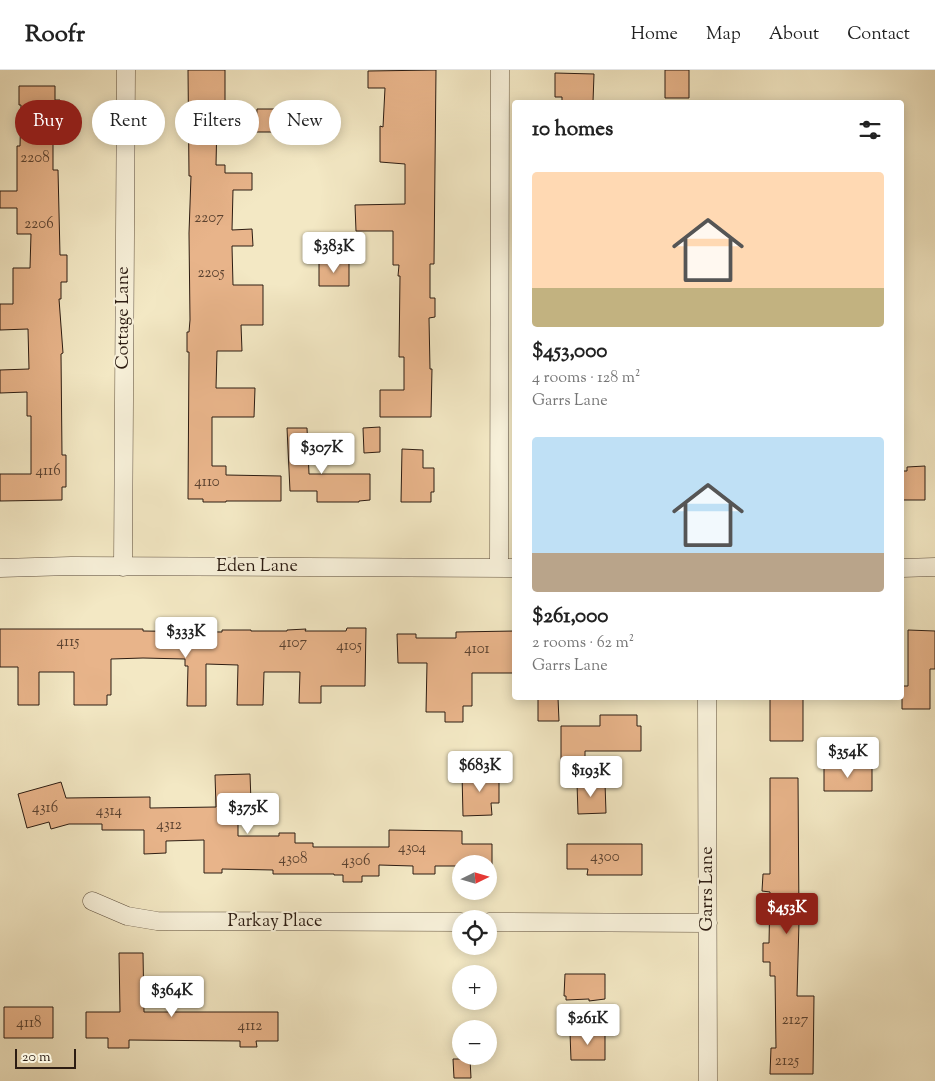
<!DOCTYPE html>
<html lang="en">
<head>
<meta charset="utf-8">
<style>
	body { margin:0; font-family:"Sorts Mill Goudy",serif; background:#f2f2f2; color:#222; height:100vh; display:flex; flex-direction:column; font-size:19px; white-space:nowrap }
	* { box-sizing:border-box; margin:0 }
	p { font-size:16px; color:#767676 }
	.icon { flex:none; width:28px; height:28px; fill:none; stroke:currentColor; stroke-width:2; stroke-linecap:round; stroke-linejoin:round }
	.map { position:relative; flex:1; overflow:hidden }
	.side { position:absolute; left:512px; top:30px; width:392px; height:600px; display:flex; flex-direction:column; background:#fff; border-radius:5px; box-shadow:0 2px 12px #0003 }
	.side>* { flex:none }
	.banner { position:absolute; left:15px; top:30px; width:422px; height:45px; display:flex; gap:10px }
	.needle { width:32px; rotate:85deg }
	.fabs { position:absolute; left:452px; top:785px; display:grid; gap:10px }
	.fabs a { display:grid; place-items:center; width:45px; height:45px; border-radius:50%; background:#fff; box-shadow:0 2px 12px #0003; font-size:25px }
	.scale { position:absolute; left:15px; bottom:12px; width:61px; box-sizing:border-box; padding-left:5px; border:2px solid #2c1c12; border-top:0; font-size:14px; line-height:18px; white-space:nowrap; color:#2c1c12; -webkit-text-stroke:4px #f7f0d9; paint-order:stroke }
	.price { position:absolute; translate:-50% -42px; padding:0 11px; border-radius:5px; background:#fff; color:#222; font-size:16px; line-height:32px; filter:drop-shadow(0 1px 2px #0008) }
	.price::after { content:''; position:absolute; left:50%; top:30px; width:15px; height:11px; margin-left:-8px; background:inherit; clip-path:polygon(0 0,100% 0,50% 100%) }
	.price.selected { background:#8f2418; color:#fff }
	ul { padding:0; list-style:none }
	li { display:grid; align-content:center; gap:10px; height:265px; padding:0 20px }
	li span { display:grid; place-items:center; height:155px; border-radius:5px; color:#555 }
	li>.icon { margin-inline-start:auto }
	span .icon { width:90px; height:90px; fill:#fffc; stroke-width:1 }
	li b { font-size:21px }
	h2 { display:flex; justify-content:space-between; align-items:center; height:60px; padding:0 20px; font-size:21px }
	.tag { padding:0 18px; border-radius:22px; background:#fff; box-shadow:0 2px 12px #0003; font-size:18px; line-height:45px }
	.tag.selected { background:#8f2418; color:#fff }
	header { display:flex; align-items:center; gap:30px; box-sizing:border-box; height:70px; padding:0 25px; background:#fff; border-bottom:1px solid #e0e0e0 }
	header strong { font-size:24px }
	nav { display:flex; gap:28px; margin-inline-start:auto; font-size:18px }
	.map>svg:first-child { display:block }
	.building { fill:#e8b48a; stroke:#2c1c12 }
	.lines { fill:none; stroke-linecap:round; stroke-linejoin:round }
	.street-casing { stroke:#5e4f3e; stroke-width:19 }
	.street { stroke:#f7f0d9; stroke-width:18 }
	.labels { text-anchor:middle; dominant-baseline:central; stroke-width:4; stroke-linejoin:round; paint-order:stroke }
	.number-label { font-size:15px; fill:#5b4230 }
	.street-label { font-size:18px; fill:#2c1c12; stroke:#f7f0d9 }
</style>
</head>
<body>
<header>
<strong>Roofr</strong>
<nav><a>Home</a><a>Map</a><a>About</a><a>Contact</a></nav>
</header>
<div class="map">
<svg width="935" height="1011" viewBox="0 0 935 1011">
	<rect width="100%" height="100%" fill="#f3e8c4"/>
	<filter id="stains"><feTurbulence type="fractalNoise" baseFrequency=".004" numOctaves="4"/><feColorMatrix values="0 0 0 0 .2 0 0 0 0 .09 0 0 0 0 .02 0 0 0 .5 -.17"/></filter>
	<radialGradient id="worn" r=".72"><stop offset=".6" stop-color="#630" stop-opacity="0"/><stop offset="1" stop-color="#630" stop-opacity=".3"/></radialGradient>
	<path class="building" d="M188,0H225V46H221V49H217L216,95H225V103H252V120H233L232,160L252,159L253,176H232L233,215H263V255H241L242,281H217L216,318H255L254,347H212V396H226V405L281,406V431H226V432H203V429H188L189,282H187V262H189L190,250L189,163L191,106H189Z
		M436,0L434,194H430V228H435V247L429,248L430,299H432L431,347H380V320H404V287H399L400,206H398L399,195H393V161H356L355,135L405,134V94L380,92V56L383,57L385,18H368V1Z
		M665,0H689V28H665Z
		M555,3L594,4L593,32H562V27H555Z
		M19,16H55V30H60V52H53V100H58L60,185H67V212H61V229H59L63,283L61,284L62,385H66V417H62V430L0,431V404H31V346H27V322L0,323V300L29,299L28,259L0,260V234H13V198H30L31,164H17V138H0V121H17V76H20L21,35H19Z
		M257,39H281L280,62H256Z
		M319,192H349V216H319Z
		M380,357V382L364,383L363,358Z
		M287,358H307L309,404H370V430L359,431V432H317V421H290Z
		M402,379L423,380V398H434V422H431V432H401Z
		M925,396V430H902V401H907V397Z
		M347,558H366L365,616H321V633H299L300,602H264L263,635H237L238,595L206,594V636H187L188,596H185V589L143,588L111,589V625H107V635H74V602H39V635H18V597H0V559H143V561L222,562V560H251V561H287V560L306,559L305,561H346Z
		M908,560L935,561V599H930V639H902V616H908Z
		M515,561V603H472V636H463V652H445V642H426L427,593H398L397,564H416V568H456V562Z
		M538,628H558L559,651H538Z
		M770,628H803V671H770Z
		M600,645H637V656H641V681H585V692H561V656H600Z
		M846,696L872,697V721H824V697Z
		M462,703H499V733H491L492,745L463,746Z
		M250,704L251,732H238V766H279V763H295V773H313V777H389V760L462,761V774H492V796H489V794H461V796H435V804H413V796L379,795V806H362V812H343V805H334V804H273V800L222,799V803H204V770L166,771V783L144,784V760H102V754H69L51,759L49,752L27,758L18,724L61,712L66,728L150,727V738L216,737L215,705Z
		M770,708H798L799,851L797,926H814L813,1004H770L771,978H776L775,906H770V892H763V873H769L770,822L762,821L763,804H770Z
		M577,713H605L606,743L578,744Z
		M567,774H642V805H587L588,799H567Z
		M119,883H143L144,942H278V971H256L257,977H240V971L129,970V978H108V968H86V942H120Z
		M565,904H605V929L589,931V929L566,930V926H564Z
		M4,937H53V968H4Z
		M570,963H605V990H571Z
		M453,989H470L471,1008H454Z"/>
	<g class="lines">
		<g class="street-casing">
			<path id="street" d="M123,497L126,0
				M0,498L71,496L515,498
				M499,498L500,0
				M902,498L935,497
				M707,628L708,1011
				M92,831L127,846L157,851L461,852
				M489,852L708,853"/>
		</g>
		<use href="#street" class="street"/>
	</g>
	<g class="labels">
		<g class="number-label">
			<text x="35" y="88">2208</text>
			<text x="209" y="148">2207</text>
			<text x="39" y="154">2206</text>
			<text x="211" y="203">2205</text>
			<text x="48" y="401">4116</text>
			<text x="207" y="412">4110</text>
			<text x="68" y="572">4115</text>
			<text x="293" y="573">4107</text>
			<text x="349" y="576">4105</text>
			<text x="477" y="579">4101</text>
			<text x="45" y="738">4316</text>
			<text x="109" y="741">4314</text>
			<text x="169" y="755">4312</text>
			<text x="412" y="778">4304</text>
			<text x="605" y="787">4300</text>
			<text x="293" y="789">4308</text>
			<text x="356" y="791">4306</text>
			<text x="795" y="950">2127</text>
			<text x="29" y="953">4118</text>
			<text x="250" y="956">4112</text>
			<text x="787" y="991">2125</text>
		</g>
		<g class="street-label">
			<text transform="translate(124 248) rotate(-90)">Cottage Lane</text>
			<text x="257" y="497">Eden Lane</text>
			<text transform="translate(708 819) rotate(-90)">Garrs Lane</text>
			<text x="275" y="852">Parkay Place</text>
		</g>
	</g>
	<rect width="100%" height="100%" filter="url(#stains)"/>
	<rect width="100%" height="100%" fill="url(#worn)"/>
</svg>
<div class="fabs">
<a><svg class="needle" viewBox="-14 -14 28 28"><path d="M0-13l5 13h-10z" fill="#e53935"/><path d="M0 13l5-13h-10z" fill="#767676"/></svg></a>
<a><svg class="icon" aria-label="locate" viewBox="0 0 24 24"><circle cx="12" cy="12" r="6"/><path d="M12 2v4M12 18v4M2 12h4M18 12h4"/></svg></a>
<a>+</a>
<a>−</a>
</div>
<div class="scale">20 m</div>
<b class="price" style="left:334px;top:204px">$383K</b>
<b class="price" style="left:322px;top:405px">$307K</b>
<b class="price" style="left:186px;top:589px">$333K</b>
<b class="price" style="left:848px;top:709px">$354K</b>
<b class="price" style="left:480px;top:723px">$683K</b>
<b class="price" style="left:591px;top:728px">$193K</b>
<b class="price" style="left:248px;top:765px">$375K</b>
<b class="price selected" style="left:787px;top:865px">$453K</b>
<b class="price" style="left:172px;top:948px">$364K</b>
<b class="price" style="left:588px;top:976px">$261K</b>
<div class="banner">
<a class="tag selected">Buy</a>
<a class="tag">Rent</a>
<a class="tag">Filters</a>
<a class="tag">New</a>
</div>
<section class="side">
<h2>10 homes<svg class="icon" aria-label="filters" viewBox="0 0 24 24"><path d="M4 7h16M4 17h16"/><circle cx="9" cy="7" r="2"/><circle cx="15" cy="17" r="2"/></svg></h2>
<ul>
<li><span style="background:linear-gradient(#ffd9b3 75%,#c2b280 0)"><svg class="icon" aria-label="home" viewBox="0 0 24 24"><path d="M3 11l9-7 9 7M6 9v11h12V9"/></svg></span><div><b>$453,000</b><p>4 rooms · 128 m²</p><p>Garrs Lane</p></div></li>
<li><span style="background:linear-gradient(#bfe0f5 75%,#b9a48a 0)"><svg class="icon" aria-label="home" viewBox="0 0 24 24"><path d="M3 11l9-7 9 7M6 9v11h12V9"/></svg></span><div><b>$261,000</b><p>2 rooms · 62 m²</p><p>Garrs Lane</p></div></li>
</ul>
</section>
</div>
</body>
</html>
